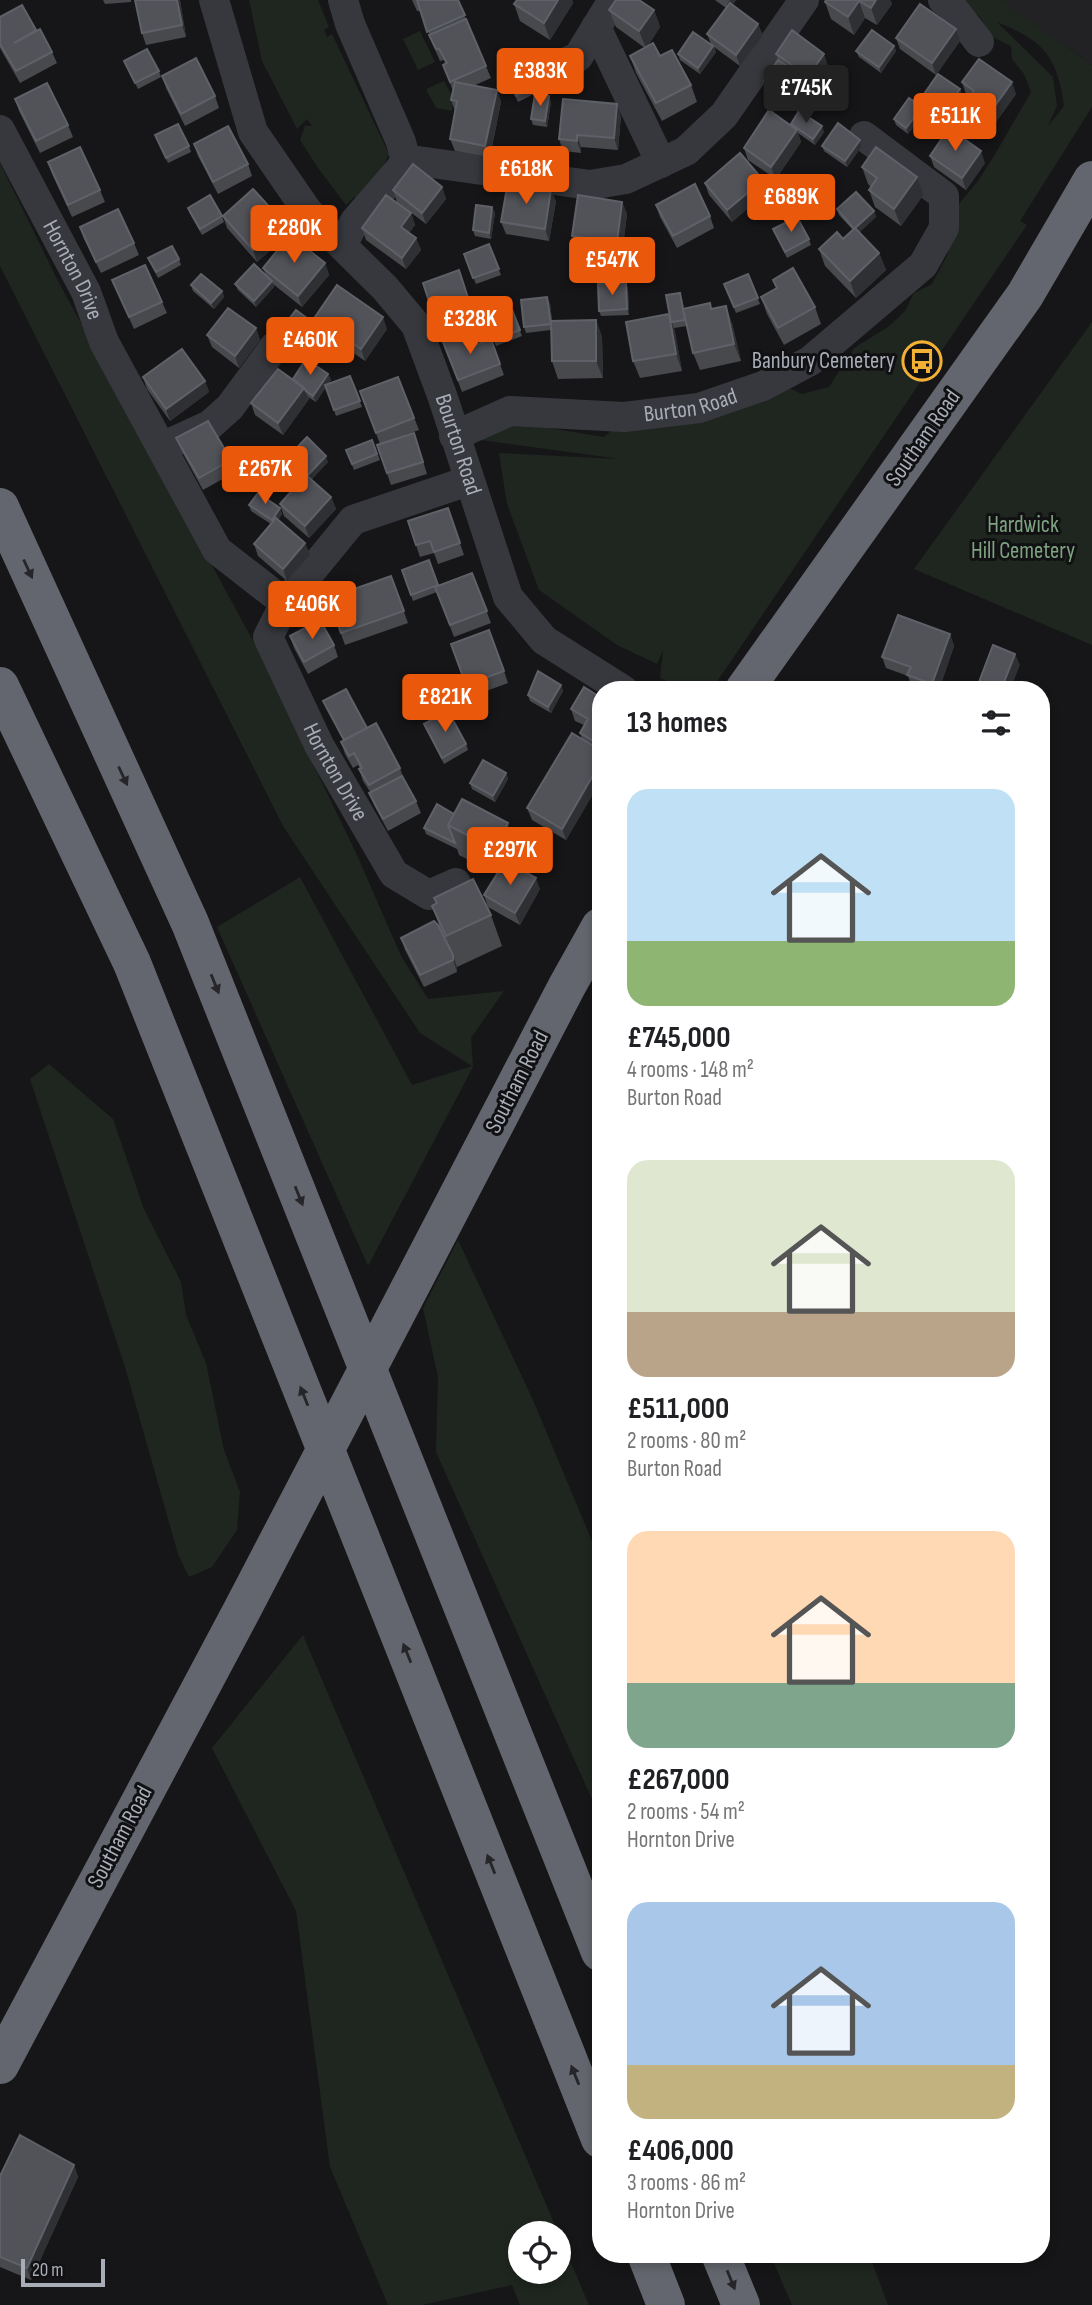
<!DOCTYPE html>
<html lang="en">
<head>
<meta charset="utf-8">
<style>
	body { margin:0; font-family:"Sofia Sans Condensed",sans-serif; background:#f2f2f2; color:#202124; height:100vh; display:flex; flex-direction:column; font-size:26px; white-space:nowrap }
	* { box-sizing:border-box; margin:0 }
	p { font-size:23px; color:#757577 }
	.icon { flex:none; width:38px; height:38px; fill:none; stroke:currentColor; stroke-width:2; stroke-linecap:round; stroke-linejoin:round }
	.map { position:relative; flex:1; overflow:hidden }
	.side { position:absolute; left:592px; top:681px; width:458px; height:1582px; display:flex; flex-direction:column; background:#fff; border-radius:28px; box-shadow:0 4px 10px #0003 }
	.side>* { flex:none }
	.tools { position:absolute; left:508px; top:2221px; display:grid; gap:14px }
	.tools a { display:grid; place-items:center; width:63px; height:63px; border-radius:50%; background:#fff; box-shadow:0 4px 10px #0003; font-size:35px }
	.scale { position:absolute; left:21px; bottom:18px; width:84px; box-sizing:border-box; padding-left:7px; border:4px solid #a8adb8; border-top:0; font-size:19px; line-height:24px; white-space:nowrap; color:#a8adb8; -webkit-text-stroke:5px #111113; paint-order:stroke }
	.price { position:absolute; translate:-50% -60px; padding:0 16px; border-radius:7px; background:#ea580c; color:#fff; font-size:23px; line-height:46px; filter:drop-shadow(0 2px 4px #0008) }
	.price::after { content:''; position:absolute; left:50%; top:42px; width:21px; height:16px; margin-left:-10px; background:inherit; clip-path:polygon(0 0,100% 0,50% 100%) }
	.price.active { background:#222; color:#fff }
	ul { padding:0; list-style:none }
	li { display:grid; align-content:center; gap:14px; height:371px; padding:0 35px }
	li span { display:grid; place-items:center; height:217px; border-radius:21px; color:#555 }
	li>.icon { margin-inline-start:auto }
	span .icon { width:126px; height:126px; fill:#fffc; stroke-width:1 }
	li b { font-size:30px }
	h2 { display:flex; justify-content:space-between; align-items:center; height:84px; padding:0 35px; font-size:30px }
	.map>svg:first-child { display:block }
	.built { fill:#222225 }
	.green { fill:#1e261f; fill-rule:evenodd }
	.lines { fill:none; stroke-linecap:round; stroke-linejoin:round }
	.minor { stroke:#37383d; stroke-width:30 }
	.highway { stroke:#63666e; stroke-width:38 }
	.wall { fill:#47494d }
	.shaded-wall { fill:#2f3033 }
	.building { fill:#525359; stroke:#5f6168; stroke-width:2 }
	.oneway { fill:#26262a }
	.labels { text-anchor:middle; dominant-baseline:central; stroke-width:6; stroke-linejoin:round; paint-order:stroke }
	.street-label { font-size:23px; fill:#a8adb8; stroke:#111113 }
	.poi-label { font-size:23px; fill:#a8adb8; stroke:#111113; text-anchor:end }
	.park-label { font-size:23px; fill:#7fa381; stroke:#111113 }
</style>
</head>
<body>
<div class="map">
<svg width="1092" height="2305" viewBox="0 0 1092 2305">
	<rect width="100%" height="100%" fill="#161618"/>
	<path class="built" d="M1000,0H1092V65Z"/>
	<path class="green" d="M249,0H318L329,27L324,30L327,37L332,34L389,154L383,167L357,198L354,197L346,205L318,168L300,140L305,126H312L307,119L297,129L262,61Z
		M960,0H1001L1092,65V107L1020,221L1027,225L712,689H685L660,678L663,650L657,664L617,645L539,590L507,504L499,453L620,459L481,440L507,421L604,437L615,427L774,381L802,394L829,387L854,348L888,327L905,311L914,293L932,284L948,254L946,247L959,204L978,181L994,156L1031,92L1024,74L1012,59L1011,46L992,37L979,16ZM997,22C1043,41 1057,55 1064,106L1048,126L1057,106L1053,77Z
		M420,31L435,62L418,70L403,39Z
		M444,81L453,98L452,111L436,108L426,89Z
		M0,163L57,279L259,652L357,855L401,956L428,999L504,991L471,1038L473,1067L368,1266L217,927L300,877L412,1085L472,1066L420,1033L283,826L0,266Z
		M1092,322V645L914,569Z
		M49,1064L113,1119L144,1209L181,1282L186,1315L206,1363L224,1450L240,1492L237,1530L212,1567L189,1577L178,1554L125,1367L30,1079Z
		M458,1240L533,1400L600,1560V1817L436,1452L438,1377L423,1308Z
		M303,1635L589,2305H520L512,2285L422,2305H388L330,2167L296,1911L212,1748ZM520,2233H558V2272H520Z
		M770,2254H869L888,2305H792Z"/>
	<g class="lines">
		<g class="minor">
			<path id="s1" d="M214,0L253,132L308,212L385,288L416,325L443,398L508,597L544,640L623,690"/>
			<path d="M343,0L350,24L401,142L406,162"/>
			<path d="M943,0L951,6L979,42"/>
			<path d="M596,27L661,163"/>
			<path d="M542,73L578,57L613,0"/>
			<path id="s2" d="M0,130L86,292L104,342L217,550L285,603L353,520L468,481"/>
			<path d="M342,245L355,221L406,162L418,161L590,185L626,179L686,151L724,115L804,0"/>
			<path id="s3" d="M454,436L510,411L624,417L699,408L763,386L810,361L923,265L944,228V196L864,136"/>
			<path d="M173,442L210,425L230,407L275,346"/>
			<path id="s4" d="M285,603L268,637L319,745L394,874L429,895L456,883"/>
		</g>
		<path class="highway" d="M0,507L190,923L600,1952
			M0,686L132,963L600,2139
			M744,690L1025,295L1092,180
			M0,2065L242,1610L567,986L600,927
			M646,2254L666,2305
			M720,2254L741,2305"/>
	</g>
	<path class="wall" d="M103,0H131V2L105,4Z
		M180,0L186,37L146,45L142,33Z
		M412,0H458L491,78L473,86L497,90L501,102L490,157L455,151L450,139L455,111L451,100L453,91L443,65L445,64L444,60L440,61L432,43L421,11H417Z
		M517,0H572L573,3L550,40L520,21L514,4Z
		M715,0H736L732,5L758,24L763,36L740,66L714,47L716,52L700,74L680,60L678,54L711,44L707,34L726,8Z
		M890,0L892,4L877,25L865,18L854,35L831,19L825,2Z
		M609,10H654L660,27L647,47L660,56L691,85L697,102L662,121L636,73L630,56L645,48L616,27Z
		M0,17L37,31L52,52L57,63L20,83L0,48Z
		M896,38L960,41L936,75L900,49Z
		M894,46L896,51L881,73L859,57L856,51Z
		M776,54L830,71L802,112L824,132L815,145L798,133L801,142L776,179L748,160L744,148L792,126L791,124L798,112L769,93L764,81L778,60Z
		M499,60L540,84L542,90L518,102Z
		M124,61L159,71L161,77L138,89Z
		M162,76L215,96L219,108L185,126L166,88Z
		M962,82L1016,94L991,129L970,114L966,102L970,97L966,94Z
		M960,89L962,95L947,115L926,99L924,94Z
		M15,99L68,125L73,137L40,153L19,111Z
		M551,102L547,127L533,125L531,119Z
		M924,113L908,134L896,125L894,119Z
		M621,116L618,150L581,147V153L563,151L559,139Z
		M155,135L189,146L191,152L168,163Z
		M860,140L862,146L847,167L824,151L822,146Z
		M194,144L248,164L252,176L218,194L198,156Z
		M930,156L985,163L966,190L934,167Z
		M48,162L100,190L105,202L72,217L52,174Z
		M862,167L917,177L924,194L901,226L875,207L869,190L871,187L868,184Z
		M763,180L767,192L732,222L709,195L705,183Z
		M442,187L446,199L426,224L397,202L393,190Z
		M556,201L549,241L506,234L501,222Z
		M622,202L627,214L622,254L577,248L572,236Z
		M656,205L710,216L714,228L677,248L660,217Z
		M492,207L495,213L491,239L475,236L473,230Z
		M188,208L222,216L224,222L202,235L190,214Z
		M837,209L874,211L876,217L859,232L879,253L886,270L856,298L825,266L819,249L843,239L853,230L839,215Z
		M411,213L415,225L409,233L416,238L421,250L406,269L366,240L362,228Z
		M223,216L288,235L257,262L227,228Z
		M80,227L134,243L139,255L101,273L84,239Z
		M773,229L809,239L811,245L787,258Z
		M489,244L501,275L476,284L464,254Z
		M148,258L179,259L181,265L158,278Z
		M325,263L329,275L302,307L273,284L274,287L256,307L238,290L235,284L266,275L263,268Z
		M459,270L477,321L440,334L423,283Z
		M748,274L760,304L736,313L724,284Z
		M112,280L162,302L167,313L134,329Z
		M773,280L815,307L821,324L784,345L767,314L761,297L776,288Z
		M626,283L628,289L629,315L601,316L599,311Z
		M191,285L222,291L224,297L214,309L193,291Z
		M682,299L684,309H712L732,323L741,361L700,370L693,353L687,326L674,328L682,371L640,378L633,361L669,314L671,321Z
		M550,303L552,321L596,320L602,337L603,378L558,379L552,361L551,330L526,333L524,327Z
		M511,307L522,336L496,346L485,317Z
		M315,317L387,329L365,361L319,329Z
		M310,325L294,346L282,337L280,331Z
		M256,328L260,340L239,368L212,347L207,335Z
		M491,339L504,375L462,392L443,342L473,346Z
		M328,374L331,380L329,383L350,376L362,407L336,416L326,387L316,402L308,397L309,399L283,435L255,415L251,403L293,379Z
		M143,377L205,381L209,392L170,421L147,389Z
		M398,377L419,430L397,438L418,445L427,474L391,485L377,445L380,444L360,391Z
		M176,438L231,460L235,472L203,490L181,450Z
		M372,440L380,460L354,470L346,450Z
		M271,451L283,481L258,492L246,461Z
		M288,457L328,462L311,480L331,497L336,509L309,538L284,516L280,504L304,477L290,463Z
		M249,505L280,508L282,514L278,520L305,543L310,555L287,581L258,556L254,544L271,524L251,511Z
		M448,508L464,555L438,564L434,553L420,557L408,521Z
		M402,570L438,585L472,573L491,623L454,637L437,592L413,601Z
		M391,576L408,623L345,645L328,598Z
		M950,634L954,646L939,690H918L912,687L908,676L886,668L882,657Z
		M290,636L334,645L338,657L308,674L294,648Z
		M451,644L504,671L508,683L470,697Z
		M561,685L563,691L551,713L530,701L528,695Z
		M600,697V782L566,840L532,820L527,808L582,739L580,733L584,725L575,721L571,709Z
		M323,701L367,728L400,768L404,780L416,801L421,813L388,831L374,805L369,793H371L363,781L359,769H360L358,765L353,768L345,754L341,742L343,740Z
		M424,724L466,744L468,750L444,764Z
		M506,773L508,779L495,802L472,789L470,783Z
		M437,804L519,854L513,865L540,889L520,925L488,907L484,895L501,868L497,866L494,873L459,855L457,849L426,834L424,828Z
		M434,898L491,915L502,946L457,967V972L424,987L405,950L401,938L439,925L432,906L436,904Z
		M74,2165L78,2177L31,2280L0,2267V2176Z"/>
	<path class="shaded-wall" d="M177,0H180L186,37L182,25Z
		M558,0H572L573,3L550,40L544,23Z
		M730,0H736L729,10L727,4Z
		M876,0H890L892,4L877,25L871,8Z
		M859,1L865,18L854,35L848,17Z
		M654,10L660,27L646,48L639,31Z
		M758,24L763,36L740,66L736,55Z
		M956,29L960,41L936,75L932,63Z
		M713,46L716,52L700,74L698,68Z
		M894,46L896,51L881,73L879,67Z
		M824,54L830,71L801,114L797,102L810,81L808,76Z
		M1012,82L1016,94L991,129L987,117Z
		M960,89L962,95L947,115L945,109Z
		M497,90L501,102L490,157L485,146Z
		M549,96L551,102L547,127L545,121Z
		M617,104L621,116L618,150L614,138Z
		M922,107L924,113L908,134L906,128Z
		M822,126L824,132L815,145L813,139Z
		M797,130L801,142L776,179L771,167Z
		M577,135L581,147V153L577,141Z
		M860,140L862,146L847,167L845,161Z
		M981,151L985,163L966,190L962,178Z
		M917,177L924,194L901,226L894,209Z
		M763,180L767,192L732,222L727,210Z
		M442,187L446,199L426,224L422,213Z
		M551,189L556,201L549,241L545,229Z
		M622,202L627,214L622,254L617,242Z
		M492,207L495,213L491,239L489,233Z
		M874,211L876,217L857,235L854,229Z
		M411,213L415,225L405,238L401,227Z
		M284,223L288,235L257,262L253,250Z
		M416,238L421,250L406,269L402,258Z
		M879,253L886,270L856,298L850,281Z
		M325,263L329,275L302,307L298,296Z
		M272,281L274,287L256,307L254,301Z
		M626,283L628,289L629,315L627,309Z
		M222,291L224,297L214,309L211,303Z
		M547,297L550,303L553,330L551,324Z
		M726,306L732,323L741,361L734,344Z
		M669,314L675,331L682,371L676,354Z
		M383,317L387,329L365,361L361,349Z
		M308,319L310,325L294,346L291,340Z
		M596,320L602,337L603,378L596,361Z
		M256,328L260,340L239,368L235,356Z
		M328,374L331,380L316,402L313,396Z
		M205,381L209,392L170,421L166,409Z
		M304,388L309,399L283,435L278,423Z
		M326,456L328,462L309,482L307,476Z
		M331,497L336,509L309,538L305,526Z
		M280,508L282,514L274,526L272,520Z
		M305,543L310,555L287,581L283,569Z
		M950,634L954,646L939,690H934L932,684Z
		M1015,654L1020,665L1010,690H1001Z
		M561,685L563,691L551,713L548,707Z
		M600,763V782L566,840L562,829Z
		M506,773L508,779L495,802L493,796Z
		M508,823L519,854L509,873L498,842Z
		M486,836L497,866L494,873L482,843Z
		M536,878L540,889L520,925L515,913Z
		M453,955L457,967V972L453,960Z
		M74,2165L78,2177L31,2280L27,2268Z"/>
	<path class="building" d="M135,0H177L182,25L142,33Z
		M417,0H458L465,15L427,32Z
		M517,0H558L544,23L514,4Z
		M616,0H639L654,10L639,31L609,10Z
		M826,0H876L871,8L859,1L848,17L825,2Z
		M730,3L758,24L736,55L707,34Z
		M920,4L956,29L932,63L896,38Z
		M22,5L36,30L14,43L40,29L52,52L16,71L0,44V17Z
		M466,19L486,66L450,82L443,65L447,63L439,49H436L429,35Z
		M792,30L824,54L808,76L776,54Z
		M872,30L894,46L879,67L856,51Z
		M693,32L713,46L698,68L678,54Z
		M653,43L660,56L672,50L691,85L656,103L630,56Z
		M147,49L159,71L135,83L124,61Z
		M523,50L540,84L516,96L499,60Z
		M196,58L215,96L181,114L162,76Z
		M979,59L1012,82L987,117L966,102L974,91L962,82Z
		M778,60L810,81L797,102L764,81Z
		M938,74L960,89L945,109L924,94Z
		M455,82L497,90L485,146L450,139L457,101L451,100Z
		M47,83L68,125L36,141L15,99Z
		M535,94L549,96L545,121L531,119Z
		M909,98L922,107L906,128L894,119Z
		M563,99L617,104L614,138L577,135V141L559,139Z
		M769,110L797,130L771,167L744,148Z
		M799,111L822,126L813,139L791,124Z
		M838,123L860,140L845,161L822,146Z
		M178,124L189,146L166,158L155,135Z
		M228,126L248,164L213,182L194,144Z
		M949,128L981,151L962,178L930,156Z
		M80,147L100,190L68,205L48,162Z
		M876,147L917,177L894,209L869,190L877,178L862,167Z
		M740,153L763,180L727,210L705,183Z
		M413,164L442,187L422,213L393,190Z
		M508,182L551,189L545,229L501,222Z
		M695,184L710,216L673,236L656,205Z
		M253,189L284,223L253,250L223,216Z
		M856,192L874,211L854,229L837,209Z
		M210,195L222,216L200,229L188,208Z
		M386,195L411,213L401,227L416,238L402,258L362,228Z
		M578,195L622,202L617,242L572,236Z
		M476,205L492,207L489,233L473,230Z
		M118,209L134,243L96,262L80,227Z
		M797,217L809,239L785,252L773,229Z
		M855,228L879,253L850,281L819,249L837,232L843,239Z
		M290,235L325,263L298,296L263,268Z
		M489,244L499,269L473,278L464,254Z
		M172,246L179,259L156,272L148,258Z
		M254,264L272,281L254,301L235,284Z
		M145,265L162,302L129,317L112,280Z
		M793,268L815,307L778,328L761,297L777,288L773,280Z
		M459,270L472,310L436,322L423,283Z
		M201,274L222,291L211,303L191,285Z
		M748,274L758,298L734,307L724,284Z
		M598,283H626L627,309L599,311Z
		M337,285L383,317L361,349L315,317Z
		M680,293L685,320L671,322L666,295Z
		M547,297L551,324L524,327L521,300Z
		M710,303L711,309L726,306L734,344L693,353L683,309Z
		M511,307L520,330L494,340L485,317Z
		M228,308L256,328L235,356L207,335Z
		M296,310L308,319L291,340L280,331Z
		M669,314L676,354L633,361L626,322Z
		M596,320V361H552L551,321Z
		M468,332L473,346L491,339L500,364L458,380L443,342Z
		M182,349L205,381L166,409L143,377Z
		M306,359L328,374L313,396L306,391L304,388L293,379Z
		M278,369L304,388L278,423L251,403Z
		M350,376L360,401L334,410L325,385Z
		M398,377L414,418L376,433L360,391Z
		M208,421L231,460L199,478L176,438Z
		M414,433L423,462L387,473L377,445Z
		M307,437L326,456L307,476L288,457Z
		M372,440L377,454L352,464L346,450Z
		M271,451L281,476L256,486L246,461Z
		M306,475L331,497L305,526L280,504Z
		M258,493L280,508L272,520L249,505Z
		M448,508L460,543L434,552L430,541L416,545L408,521Z
		M276,518L305,543L283,569L254,544Z
		M429,560L438,585L411,595L402,570Z
		M472,573L487,611L450,625L435,587Z
		M391,576L404,611L341,633L328,598Z
		M898,615L950,634L932,684L907,675L911,667L882,657Z
		M320,620L334,645L304,662L290,636Z
		M489,630L504,671L466,685L451,644Z
		M993,645L1015,654L1001,690H976Z
		M538,671L561,685L548,707L528,695Z
		M584,687L600,697V745L580,733L588,719L571,709Z
		M346,689L367,728L344,740L323,701Z
		M448,711L466,744L442,758L424,724Z
		M376,723L400,768L369,785L359,769L362,768L354,753L349,756L341,742Z
		M572,733L600,750V763L562,829L527,808Z
		M483,760L506,773L493,796L470,783Z
		M402,776L416,801L383,819L369,793Z
		M462,799L508,823L498,842L486,836L482,843L448,825Z
		M437,804L454,814L448,825L455,843L424,828Z
		M505,861L536,878L515,913L484,895Z
		M473,879L491,915L446,936L432,906L437,903L434,898Z
		M434,921L438,925L453,955V960L420,975L401,938Z
		M20,2135L74,2165L27,2268L0,2257V2176Z"/>
	<defs><path id="oneway-solid" d="M-6-.8H1V-3.2L6.5 0L1 3.2V.8H-6Z" transform="scale(1.75)"/></defs>
	<g class="oneway">
		<use href="#oneway-solid" transform="translate(28 569) rotate(65)"/>
		<use href="#oneway-solid" transform="translate(123 776) rotate(65)"/>
		<use href="#oneway-solid" transform="translate(215 984) rotate(68)"/>
		<use href="#oneway-solid" transform="translate(299 1196) rotate(68)"/>
		<use href="#oneway-solid" transform="translate(304 1396) rotate(-112)"/>
		<use href="#oneway-solid" transform="translate(407 1653) rotate(-112)"/>
		<use href="#oneway-solid" transform="translate(491 1864) rotate(-112)"/>
		<use href="#oneway-solid" transform="translate(575 2075) rotate(-112)"/>
		<use href="#oneway-solid" transform="translate(731 2280) rotate(68)"/>
	</g>
	<defs>
		<g id="bus-ring" transform="scale(2.0125)"><circle r="9.5" fill="#111113" stroke="#f2b134" stroke-width="1.5"/><path d="M-5-6H5V4H4V6H2V4H-2V6H-4V4H-5ZM-3.5-4V0h7V-4ZM-3.5 1.2v1.5H-2V1.2ZM2 1.2v1.5H3.5V1.2Z" fill="#f2b134"/></g>
	</defs>
	<g fill-rule="evenodd">
		<use href="#bus-ring" x="922" y="361"/>
	</g>
	<g class="labels">
		<g class="street-label">
			<text stroke="none"><textPath href="#s2" startOffset="158">Hornton Drive</textPath></text>
			<text stroke="none"><textPath href="#s3" startOffset="243">Burton Road</textPath></text>
			<text transform="translate(923 438) rotate(-55)">Southam Road</text>
			<text stroke="none"><textPath href="#s1" startOffset="518">Bourton Road</textPath></text>
			<text stroke="none"><textPath href="#s4" startOffset="189">Hornton Drive</textPath></text>
			<text transform="translate(517 1082) rotate(-63)">Southam Road</text>
			<text transform="translate(120 1837) rotate(-62)">Southam Road</text>
		</g>
		<g class="poi-label">
			<text x="895" y="361">Banbury Cemetery</text>
		</g>
		<g class="park-label">
			<text x="1023" y="525">Hardwick<tspan x="1023" dy="26">Hill Cemetery</tspan></text>
		</g>
	</g>
</svg>
<div class="tools">
<a><svg class="icon" aria-label="locate" viewBox="0 0 24 24"><circle cx="12" cy="12" r="6"/><path d="M12 2v4M12 18v4M2 12h4M18 12h4"/></svg></a>
</div>
<div class="scale">20 m</div>
<b class="price" style="left:540px;top:108px">£383K</b>
<b class="price active" style="left:806px;top:125px">£745K</b>
<b class="price" style="left:955px;top:153px">£511K</b>
<b class="price" style="left:526px;top:206px">£618K</b>
<b class="price" style="left:791px;top:234px">£689K</b>
<b class="price" style="left:294px;top:265px">£280K</b>
<b class="price" style="left:612px;top:297px">£547K</b>
<b class="price" style="left:470px;top:356px">£328K</b>
<b class="price" style="left:310px;top:377px">£460K</b>
<b class="price" style="left:265px;top:506px">£267K</b>
<b class="price" style="left:312px;top:641px">£406K</b>
<b class="price" style="left:445px;top:734px">£821K</b>
<b class="price" style="left:510px;top:887px">£297K</b>
<section class="side">
<h2>13 homes<svg class="icon" aria-label="filters" viewBox="0 0 24 24"><path d="M4 7h16M4 17h16"/><circle cx="9" cy="7" r="2"/><circle cx="15" cy="17" r="2"/></svg></h2>
<ul>
<li><span style="background:linear-gradient(#bfe0f5 70%,#8fb573 0)"><svg class="icon" aria-label="home" viewBox="0 0 24 24"><path d="M3 11l9-7 9 7M6 9v11h12V9"/></svg></span><div><b>£745,000</b><p>4 rooms · 148 m²</p><p>Burton Road</p></div></li>
<li><span style="background:linear-gradient(#dfe7d0 70%,#b9a48a 0)"><svg class="icon" aria-label="home" viewBox="0 0 24 24"><path d="M3 11l9-7 9 7M6 9v11h12V9"/></svg></span><div><b>£511,000</b><p>2 rooms · 80 m²</p><p>Burton Road</p></div></li>
<li><span style="background:linear-gradient(#ffd9b3 70%,#7fa58c 0)"><svg class="icon" aria-label="home" viewBox="0 0 24 24"><path d="M3 11l9-7 9 7M6 9v11h12V9"/></svg></span><div><b>£267,000</b><p>2 rooms · 54 m²</p><p>Hornton Drive</p></div></li>
<li><span style="background:linear-gradient(#a9c7e8 75%,#c2b280 0)"><svg class="icon" aria-label="home" viewBox="0 0 24 24"><path d="M3 11l9-7 9 7M6 9v11h12V9"/></svg></span><div><b>£406,000</b><p>3 rooms · 86 m²</p><p>Hornton Drive</p></div></li>
</ul>
</section>
</div>
</body>
</html>
